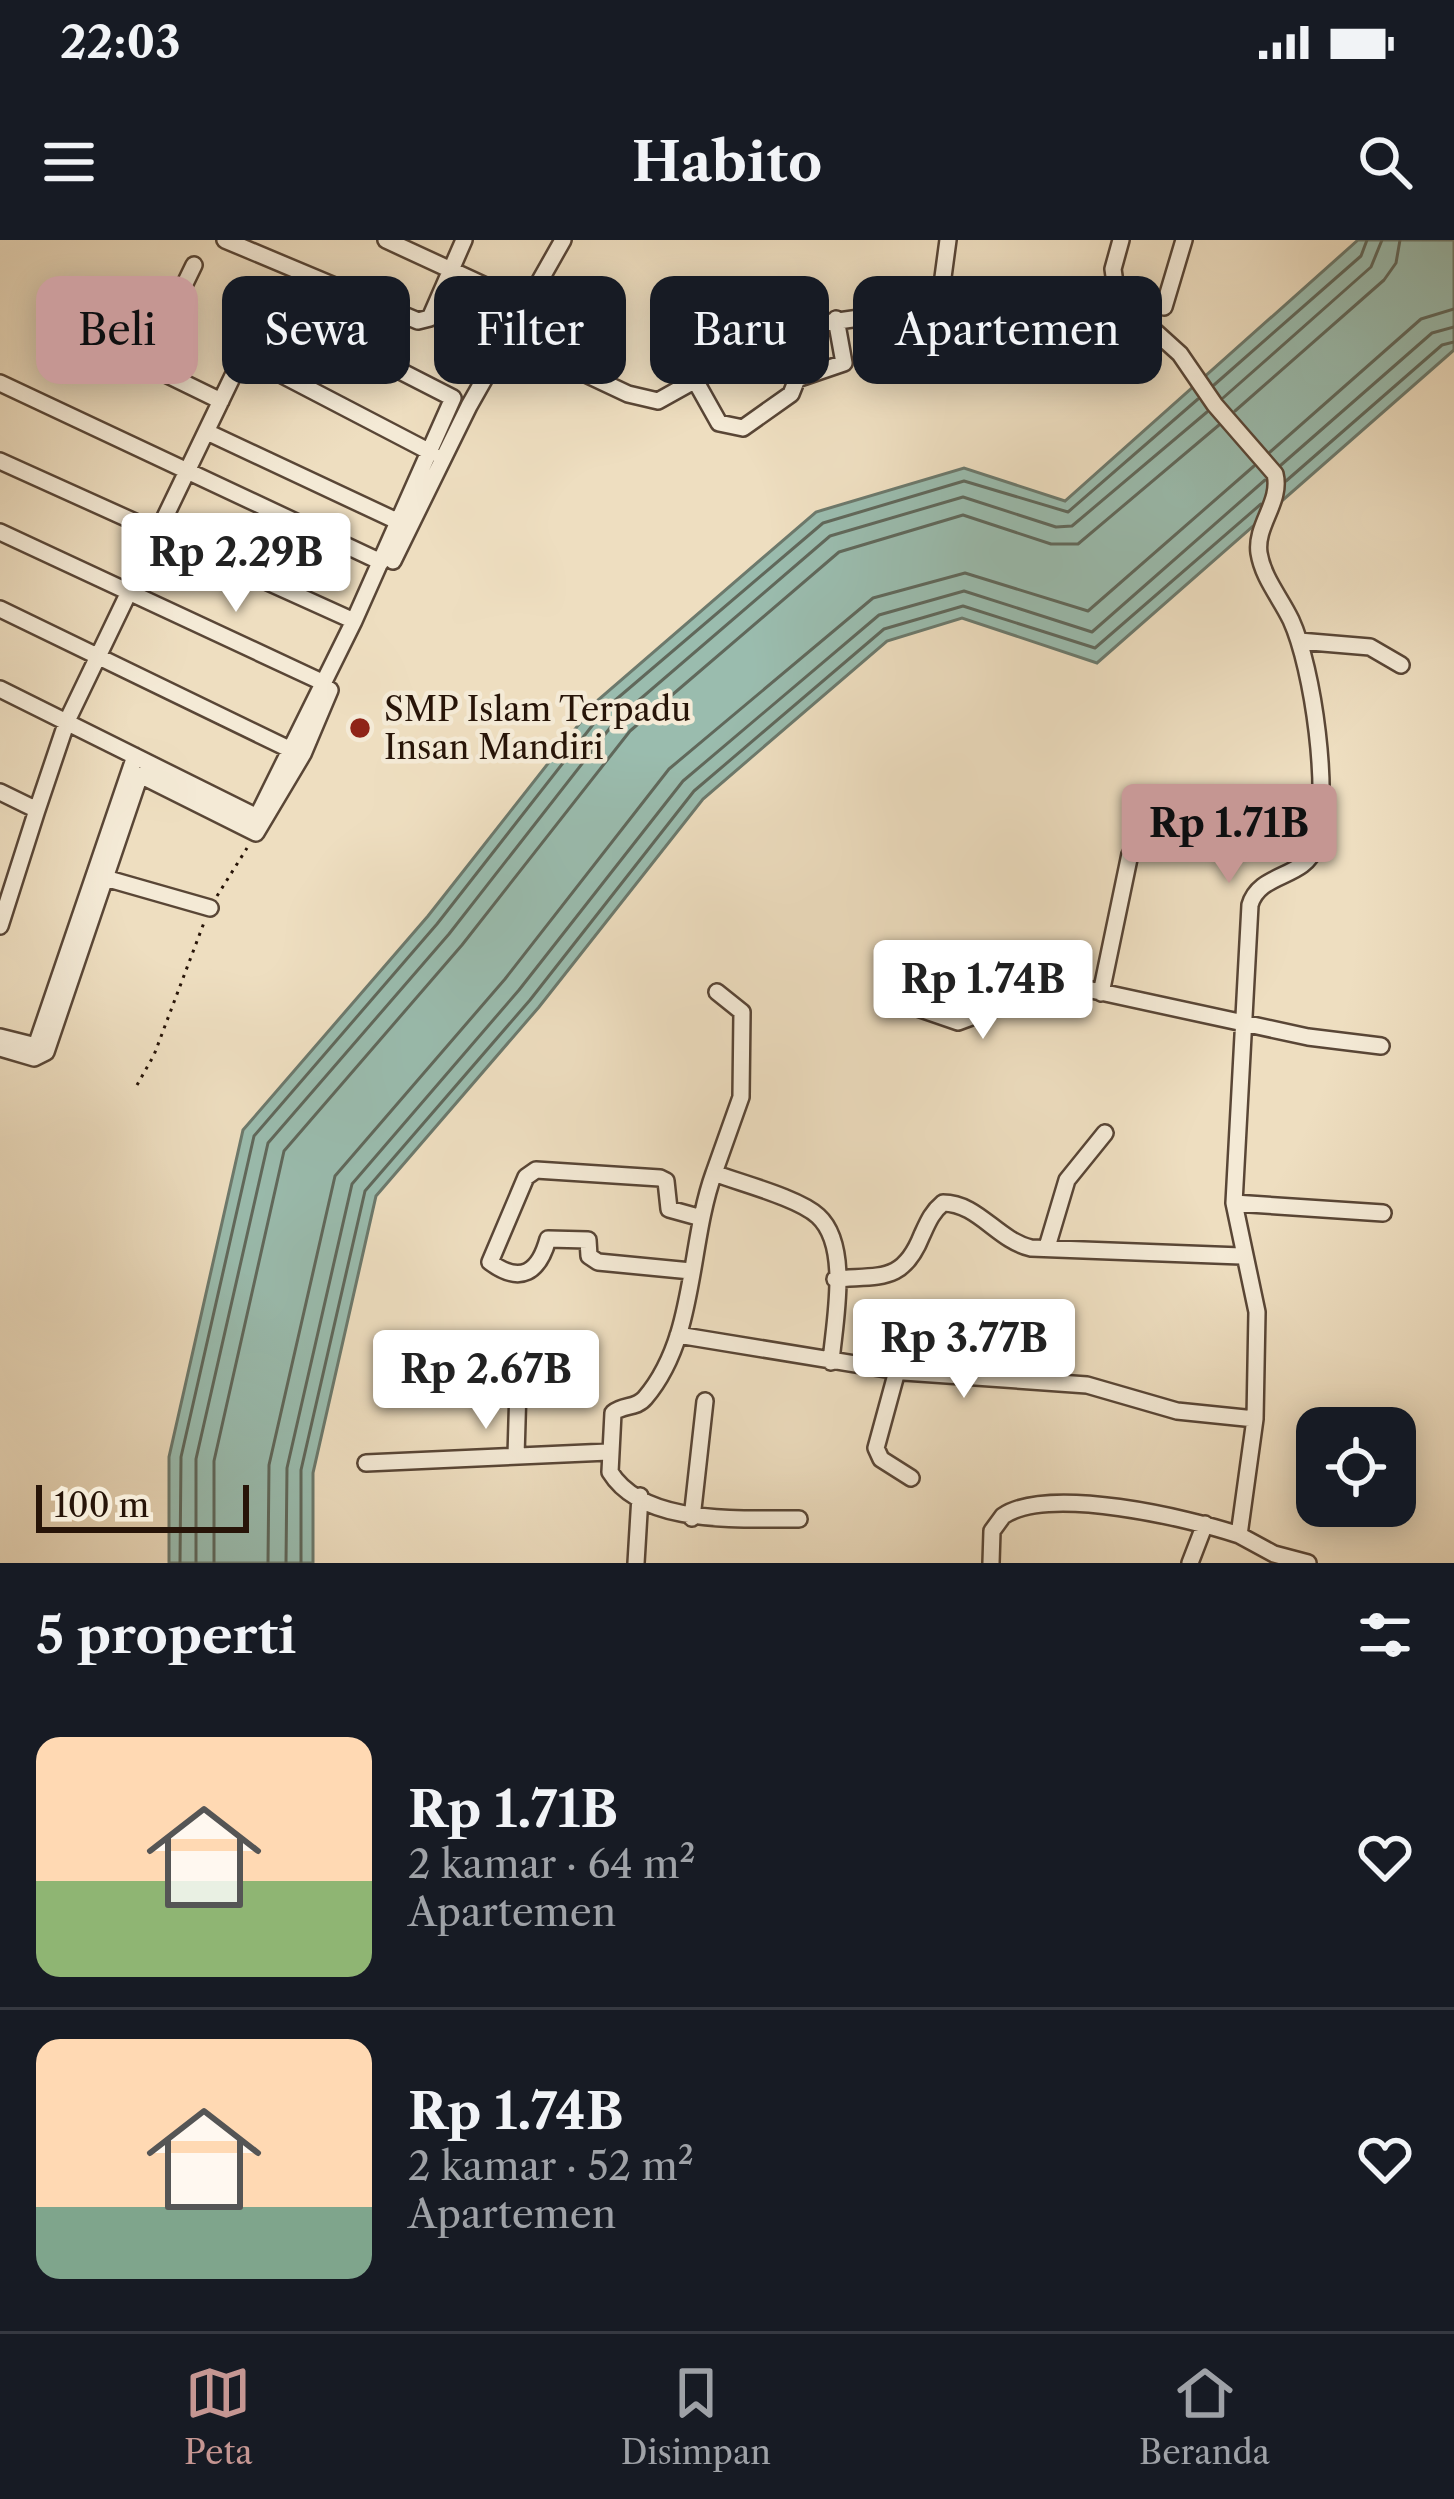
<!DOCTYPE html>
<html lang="id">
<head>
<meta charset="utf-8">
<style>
	body { margin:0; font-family:"Libre Caslon Text",serif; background:#20242c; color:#f1f3f6; height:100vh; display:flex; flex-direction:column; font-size:45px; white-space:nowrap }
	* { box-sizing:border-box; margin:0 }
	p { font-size:39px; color:#9ea1a6 }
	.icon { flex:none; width:66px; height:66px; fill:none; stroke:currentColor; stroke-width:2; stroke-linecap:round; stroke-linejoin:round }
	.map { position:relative; height:1323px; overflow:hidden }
	.sheet { display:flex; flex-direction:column; background:#171b24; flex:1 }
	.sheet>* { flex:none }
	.top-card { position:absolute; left:36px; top:36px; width:1383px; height:108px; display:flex; gap:24px }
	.fabs { position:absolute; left:1296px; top:1167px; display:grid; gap:24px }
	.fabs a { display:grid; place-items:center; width:120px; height:120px; border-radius:24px; background:#171b24; box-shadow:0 6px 30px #0003; font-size:60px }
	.scale { position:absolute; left:36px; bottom:30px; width:213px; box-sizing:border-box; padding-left:12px; border:6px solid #271408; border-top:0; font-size:33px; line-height:42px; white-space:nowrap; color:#271408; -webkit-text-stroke:9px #f4ead6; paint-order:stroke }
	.price { position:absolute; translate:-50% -102px; padding:0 27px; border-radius:12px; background:#fff; color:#222; font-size:39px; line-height:78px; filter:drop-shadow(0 3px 6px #0008) }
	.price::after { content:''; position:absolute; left:50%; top:72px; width:36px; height:27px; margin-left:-18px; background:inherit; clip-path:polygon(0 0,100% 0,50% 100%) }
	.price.active { background:#c59692; color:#111 }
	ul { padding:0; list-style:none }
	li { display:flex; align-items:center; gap:36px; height:300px; padding:0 36px }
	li+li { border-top:3px solid #363941 }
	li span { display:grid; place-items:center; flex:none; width:336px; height:240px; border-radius:24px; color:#555 }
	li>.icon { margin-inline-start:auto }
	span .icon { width:144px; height:144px; fill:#fffc; stroke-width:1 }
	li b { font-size:51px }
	h2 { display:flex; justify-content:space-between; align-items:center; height:144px; padding:0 36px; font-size:51px }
	.tag { padding:0 42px; border-radius:24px; background:#171b24; box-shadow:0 6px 30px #0003; font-size:42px; line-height:108px }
	.tag.active { background:#c59692; color:#111 }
	.status { display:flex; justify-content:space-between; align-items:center; height:84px; padding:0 60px; background:#171b24; direction:ltr }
	.status svg { height:33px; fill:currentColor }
	header { display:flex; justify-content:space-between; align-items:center; height:156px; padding:0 36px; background:#171b24; font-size:54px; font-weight:700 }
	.menu { display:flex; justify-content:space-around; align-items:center; height:168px; border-top:3px solid #363941; background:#171b24; font-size:33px; color:#9ea1a6 }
	.menu a { display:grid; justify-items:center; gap:6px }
	.menu .active { color:#c59692 }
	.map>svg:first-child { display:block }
	.water { fill:#9abcae; stroke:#6c796c; stroke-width:3 }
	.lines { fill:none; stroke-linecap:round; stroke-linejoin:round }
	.shore { stroke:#60685b; stroke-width:3 }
	.street-casing { stroke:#594636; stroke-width:20 }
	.path { stroke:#271408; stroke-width:3; stroke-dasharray:3 6; stroke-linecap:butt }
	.street { stroke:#f4ead6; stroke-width:15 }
	.poi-dot { fill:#8f2418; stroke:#f4ead6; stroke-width:4.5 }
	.labels { text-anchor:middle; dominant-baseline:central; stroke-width:9; stroke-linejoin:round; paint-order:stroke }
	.poi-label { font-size:33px; fill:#271408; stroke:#f4ead6; text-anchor:start }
</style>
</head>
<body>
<div class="status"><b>22:03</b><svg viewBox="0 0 49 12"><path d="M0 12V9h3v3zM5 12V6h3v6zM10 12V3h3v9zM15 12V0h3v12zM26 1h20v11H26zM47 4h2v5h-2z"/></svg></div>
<header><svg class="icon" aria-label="menu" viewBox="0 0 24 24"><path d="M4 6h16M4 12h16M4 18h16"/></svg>Habito<svg class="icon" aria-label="search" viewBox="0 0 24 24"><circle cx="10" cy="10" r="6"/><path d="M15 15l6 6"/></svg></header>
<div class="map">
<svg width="1454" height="1323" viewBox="0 0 1454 1323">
	<rect width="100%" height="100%" fill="#eedec0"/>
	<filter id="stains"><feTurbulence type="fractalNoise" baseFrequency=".00167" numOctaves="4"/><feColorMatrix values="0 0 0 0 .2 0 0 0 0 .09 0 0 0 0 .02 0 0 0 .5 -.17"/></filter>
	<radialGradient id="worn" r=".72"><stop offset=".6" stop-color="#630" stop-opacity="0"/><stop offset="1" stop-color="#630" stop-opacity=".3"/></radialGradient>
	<path class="water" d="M1358,0H1454V110L1097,423L962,378L887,401L703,559L539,767L376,956L313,1233V1323H169V1217L243,890L428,676L598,460L816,272L964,228L1065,261Z"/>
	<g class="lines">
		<path class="shore" d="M1214,145L1361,16L1367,0
			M1223,158L1371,27L1382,0
			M1235,171L1384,40L1396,23L1400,0
			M1270,212L1421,79L1454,69
			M1281,225L1432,93L1454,87
			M1286,241L1442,105L1454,102
			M180,1323L181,1217L254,896L437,684L606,468L823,283L964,241L1068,272L1198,159
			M196,1323V1219L268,903L449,694L617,479L830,296L963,257L1056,287L1072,286L1207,172
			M214,1323V1221L284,911L462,705L630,491L839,312L963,275L1051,304H1078L1219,185
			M268,1323L269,1225L335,936L505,739L669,529L873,358L965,333L1088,371L1254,226
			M286,1323L287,1228L352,944L519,750L683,541L879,375L964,351L1092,392L1265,240
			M301,1323V1230L365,951L530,760L694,551L884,389L963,366L1095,408L1261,264"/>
		<g class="street-casing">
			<path id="street" d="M225,0L418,81L430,78L464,0
				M386,0L527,65
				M1121,0L1113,29L1117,57L1180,114L1215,165L1275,234C1282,262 1255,285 1259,313C1263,338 1280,357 1291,380C1313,428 1331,556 1315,607C1305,639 1259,632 1250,665L1234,963L1257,1072L1255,1179L1239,1295L1274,1314L1308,1323
				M1164,67L1184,0
				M65,85L221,161
				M509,98L628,154L658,161L789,88L923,69L941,52L948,0
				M1072,111L1091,72L1117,57
				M244,115L432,213
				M146,124L194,25
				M463,124L502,52
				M696,142L719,183L743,188L791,154L797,139L844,123L836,79
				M0,143L381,322
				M207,192L399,282
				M0,221L354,381
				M0,292L324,443
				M393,321L469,166L563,0
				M0,369L289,509
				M1299,401L1370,407L1401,425
				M0,449L257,577L354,381L453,158L275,67L265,69L67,481L37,570L0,552
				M105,638L210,668
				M0,686L37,570
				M717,752L742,772L741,857L714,933C740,943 799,958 818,976C851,1006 834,1083 831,1122
				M1101,753L1130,614
				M900,762L958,782L1042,751L1073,746L1308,797L1381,806
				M0,797L36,806L135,516
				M0,808L34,818L46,812L140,535L256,593L303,514L330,450
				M714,933C688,1005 697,1097 645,1158C636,1169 623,1164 613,1173L610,1232C644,1287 743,1278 799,1279
				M1234,963L1383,973
				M1047,1007L1067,940L1105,893
				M691,1031L598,1022L589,1016L588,1000L548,999C539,1032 521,1045 490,1022L526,937L536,930L660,938L666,941L669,969L698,977
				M835,1039C881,1035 903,1043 922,995C928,982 932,972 943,963C978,963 997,1000 1031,1008L1241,1016
				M678,1095L904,1132L1087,1145L1177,1171L1255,1179
				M897,1131L876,1208L881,1219L911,1238
				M516,1216L518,1147
				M366,1223L608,1212
				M692,1278L705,1161
				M636,1323L640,1256
				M991,1323L992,1291L1003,1276C1049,1245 1188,1278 1239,1295
				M1190,1323L1205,1284"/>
		</g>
		<path class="path" d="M217,656L247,608
			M137,845L154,815L205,680"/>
		<use href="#street" class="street"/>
	</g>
	<circle class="poi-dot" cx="360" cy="488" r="12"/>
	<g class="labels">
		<g class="poi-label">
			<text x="384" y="469">SMP Islam Terpadu<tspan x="384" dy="38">Insan Mandiri</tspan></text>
		</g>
	</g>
	<rect width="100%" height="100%" filter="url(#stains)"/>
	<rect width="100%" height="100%" fill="url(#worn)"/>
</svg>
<div class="fabs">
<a><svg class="icon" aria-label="locate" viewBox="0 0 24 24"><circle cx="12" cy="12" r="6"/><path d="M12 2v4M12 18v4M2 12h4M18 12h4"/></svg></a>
</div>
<div class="scale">100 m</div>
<b class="price" style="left:236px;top:375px">Rp 2.29B</b>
<b class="price active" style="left:1229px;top:646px">Rp 1.71B</b>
<b class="price" style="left:983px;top:802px">Rp 1.74B</b>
<b class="price" style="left:964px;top:1161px">Rp 3.77B</b>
<b class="price" style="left:486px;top:1192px">Rp 2.67B</b>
<div class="top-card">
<a class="tag active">Beli</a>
<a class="tag">Sewa</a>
<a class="tag">Filter</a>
<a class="tag">Baru</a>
<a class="tag">Apartemen</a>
</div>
</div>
<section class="sheet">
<h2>5 properti<svg class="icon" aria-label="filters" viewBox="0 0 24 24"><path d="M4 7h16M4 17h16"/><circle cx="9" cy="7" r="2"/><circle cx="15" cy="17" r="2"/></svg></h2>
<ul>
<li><span style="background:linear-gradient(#ffd9b3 60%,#8fb573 0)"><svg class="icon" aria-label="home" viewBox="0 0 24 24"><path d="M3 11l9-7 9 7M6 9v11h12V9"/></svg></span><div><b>Rp 1.71B</b><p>2 kamar · 64 m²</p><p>Apartemen</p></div><svg class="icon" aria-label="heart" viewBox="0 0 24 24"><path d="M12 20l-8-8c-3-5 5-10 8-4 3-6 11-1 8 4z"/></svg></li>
<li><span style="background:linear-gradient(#ffd9b3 70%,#7fa58c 0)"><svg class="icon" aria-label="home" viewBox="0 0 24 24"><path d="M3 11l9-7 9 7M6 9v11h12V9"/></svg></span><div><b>Rp 1.74B</b><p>2 kamar · 52 m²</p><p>Apartemen</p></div><svg class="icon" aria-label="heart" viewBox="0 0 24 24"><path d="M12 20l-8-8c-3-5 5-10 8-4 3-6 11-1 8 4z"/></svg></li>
</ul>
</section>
<nav class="menu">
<a class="active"><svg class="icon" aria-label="map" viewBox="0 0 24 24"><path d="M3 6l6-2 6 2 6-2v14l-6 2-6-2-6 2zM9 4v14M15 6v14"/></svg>Peta</a>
<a><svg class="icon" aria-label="saved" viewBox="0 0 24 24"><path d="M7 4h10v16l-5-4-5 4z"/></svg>Disimpan</a>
<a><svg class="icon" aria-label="home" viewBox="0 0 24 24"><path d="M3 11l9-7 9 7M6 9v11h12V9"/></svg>Beranda</a>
</nav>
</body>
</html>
